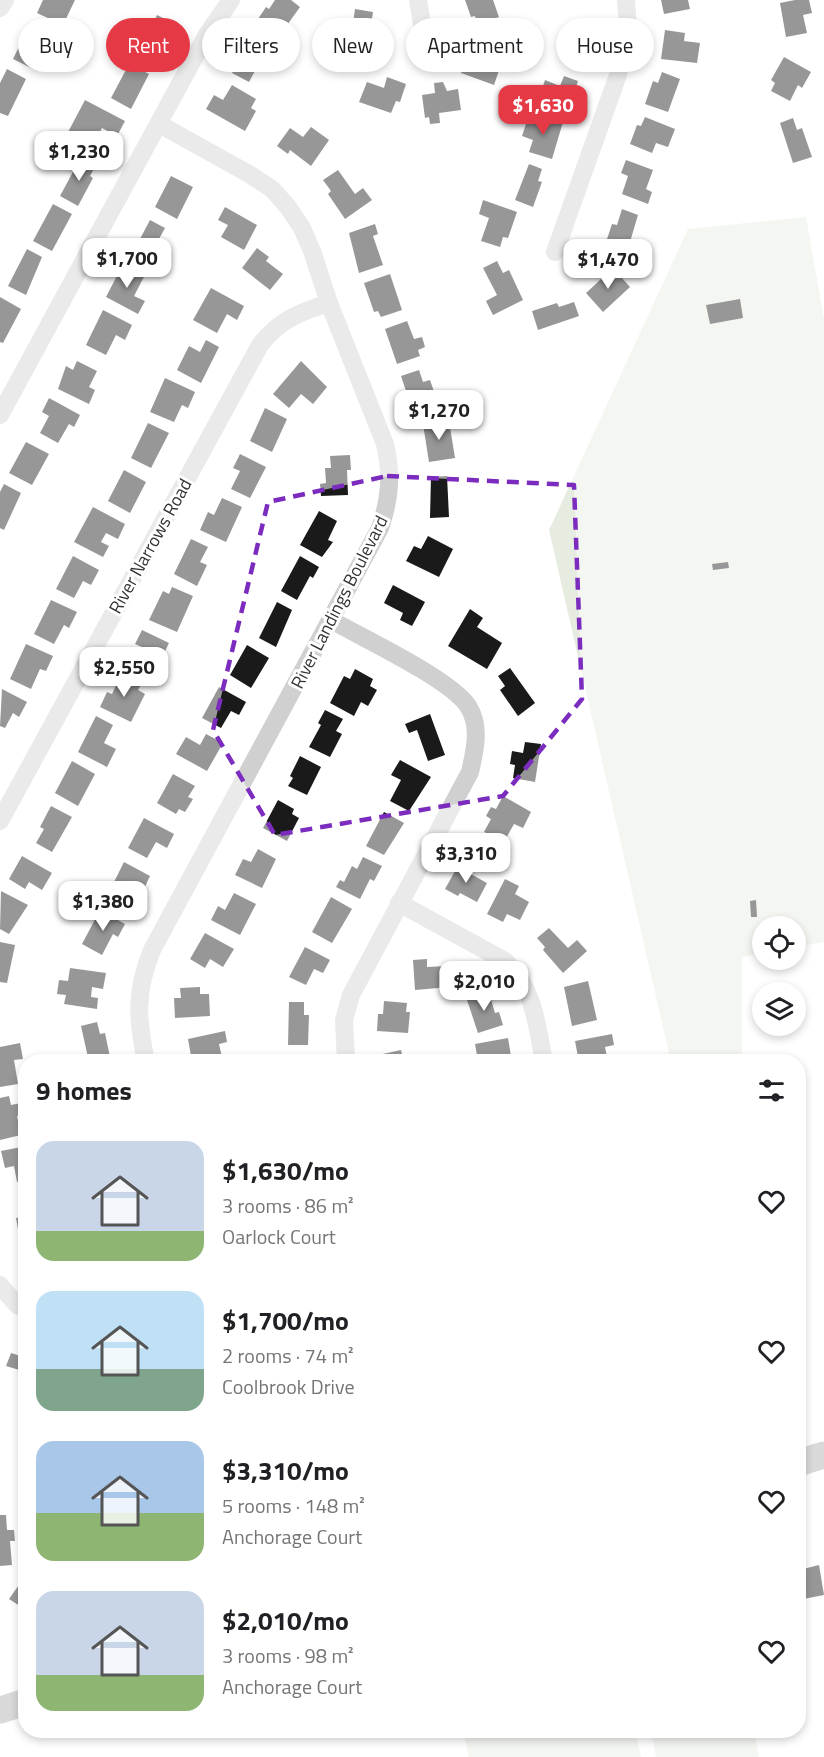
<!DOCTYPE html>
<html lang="en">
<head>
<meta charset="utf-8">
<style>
	body { margin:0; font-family:"Titillium Web",sans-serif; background:#f2f2f2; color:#202124; height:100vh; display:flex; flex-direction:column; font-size:22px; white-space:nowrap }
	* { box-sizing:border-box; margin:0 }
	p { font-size:20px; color:#757577 }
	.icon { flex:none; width:33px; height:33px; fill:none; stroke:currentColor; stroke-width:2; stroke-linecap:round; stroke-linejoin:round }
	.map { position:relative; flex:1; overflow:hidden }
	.panel { position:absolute; left:18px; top:1054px; width:788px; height:684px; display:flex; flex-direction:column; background:#fff; border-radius:24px; box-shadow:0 3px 9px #0003 }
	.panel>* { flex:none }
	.top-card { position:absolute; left:18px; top:18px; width:789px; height:54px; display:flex; gap:12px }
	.fabs { position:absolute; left:752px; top:916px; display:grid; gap:12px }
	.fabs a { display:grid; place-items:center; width:54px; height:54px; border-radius:50%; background:#fff; box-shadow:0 3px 9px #0003; font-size:30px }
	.price { position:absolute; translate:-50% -51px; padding:0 14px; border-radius:12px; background:#fff; color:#222; font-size:20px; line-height:39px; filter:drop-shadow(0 2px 3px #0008) }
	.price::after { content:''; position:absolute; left:50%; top:36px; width:18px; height:14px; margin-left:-9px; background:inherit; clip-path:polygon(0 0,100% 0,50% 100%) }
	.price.active { background:#e63946; color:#fff }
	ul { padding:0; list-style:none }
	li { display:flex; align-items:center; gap:18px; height:150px; padding:0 18px }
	li span { display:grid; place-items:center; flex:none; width:168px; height:120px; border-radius:18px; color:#555 }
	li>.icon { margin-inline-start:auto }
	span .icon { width:72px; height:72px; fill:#fffc; stroke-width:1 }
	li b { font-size:26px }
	h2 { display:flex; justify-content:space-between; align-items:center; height:72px; padding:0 18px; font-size:26px }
	.pill { padding:0 21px; border-radius:27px; background:#fff; box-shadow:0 3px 9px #0003; font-size:21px; line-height:54px }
	.pill.active { background:#e63946; color:#fff }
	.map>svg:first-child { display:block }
	.green { fill:#e6ecdf }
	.building { fill:#1a1a1a }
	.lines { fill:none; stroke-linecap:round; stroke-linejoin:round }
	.street { stroke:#d0d0d0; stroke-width:18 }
	.primary { stroke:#ababab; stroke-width:27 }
	.marked { fill:none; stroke:#7b2cbf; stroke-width:4.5; stroke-dasharray:12 8; stroke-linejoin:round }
	.labels { text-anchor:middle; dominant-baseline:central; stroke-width:6; stroke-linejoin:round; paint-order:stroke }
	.street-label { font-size:18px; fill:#333; stroke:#fff }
</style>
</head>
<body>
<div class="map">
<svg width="824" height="1757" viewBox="0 0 824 1757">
	<rect width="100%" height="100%" fill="#fff"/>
	<path class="green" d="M806,217L824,319V942L795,947V927H762V953L742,957V1062H671L549,530L688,229Z
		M500,1731H635L641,1757H469L464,1735Z
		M651,1731H754L759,1757H656Z"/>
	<path class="building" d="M43,0H75L63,25L37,13Z
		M275,0H291L300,7L280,35L258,19L266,7L269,9Z
		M465,0H493L499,17L477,25L475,16L471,17Z
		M661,0H688L690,9L664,14Z
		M795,0H809L812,13L803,15L807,33L786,37L780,3Z
		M355,9L373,12L371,25H375L371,55L349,52Z
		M157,15L173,23L157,59L141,52Z
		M576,21L598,28L585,66L563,58Z
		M29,26L54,39L37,71L13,59Z
		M665,30L685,33L684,41L700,43L697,63L661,59Z
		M249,35L268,47L249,82L232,73L245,49L242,47Z
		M485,43L506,50L494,85L461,73L466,57L474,60L477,55L480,56Z
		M784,57L811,72L802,88L798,85L790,101L771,91L775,83L771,80Z
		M129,64L149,74L131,109L111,98Z
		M7,69L26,79L8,116L0,113V83Z
		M662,72L680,79L668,112L645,104L653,81L658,83Z
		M564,76L578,81L568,111L539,98L545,80L560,86Z
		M387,77L406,84L400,102L396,101L391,113L359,102L367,82L384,88Z
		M443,82L447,91L458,89L461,110L439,113L440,123L430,124L429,117L425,118L422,95L435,93L434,83Z
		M232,85L256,99L251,108L256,111L245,131L206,109L214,95L223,100Z
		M85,100L125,121L117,136L102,128L92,147L67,134Z
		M539,115L563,122L552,159L529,152L533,140L522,136L527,121L536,124Z
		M645,117L675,129L668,147L656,143L652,153L630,144L637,125L641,126Z
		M793,118L797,130L802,128L812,157L793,163L780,123Z
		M311,127L329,140L311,166L290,150L288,154L277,146L290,128L303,137Z
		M81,157L96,165L90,176L93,178L78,206L60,196Z
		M626,160L653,170L646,189L652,192L648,204L622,194L628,176L621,173Z
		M529,164L542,169L538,181L542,182L533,207L515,200Z
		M338,170L355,194L363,188L372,200L345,219L328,194L331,191L323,180Z
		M171,176L193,187L177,219L155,207Z
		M483,200L517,212L508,238L503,237L500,247L481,241L489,218L479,214Z
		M53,204L72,214L52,251L33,241Z
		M225,207L257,225L244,250L221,237L228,225L218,220Z
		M622,209L638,215L627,252L605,245L612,224L617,225Z
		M150,220L165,228L159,239L162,241L149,265L131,256Z
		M375,224L378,234L373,236L383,265L359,273L349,233Z
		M257,248L269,257L266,261L283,274L270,290L242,268Z
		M27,249L42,257L26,295L8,286Z
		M497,261L503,273L509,270L523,300L493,315L486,301L497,295L483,268Z
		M123,264L145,275L134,296L145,301L138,314L106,297Z
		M613,268L630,287L603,312L586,293Z
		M390,274L402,310L381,317L378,311L374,312L364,283Z
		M211,288L244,306L237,320L227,314L217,333L193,320Z
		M0,297L21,309L3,343L0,342Z
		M740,299L743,318L710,324L706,305Z
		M574,302L579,316L538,330L532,311L557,303L559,307Z
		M103,310L132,325L125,340L116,335L106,355L86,345Z
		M407,321L414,339L422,337L425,347L418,350L420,356L397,364L385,329Z
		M206,340L219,347L201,383L177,370L189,346L200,352Z
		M77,361L97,371L89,387L95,390L89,404L58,389L66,366L73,370Z
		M301,361L327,387L313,404L301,394L289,408L273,394Z
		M419,370L423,382L430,380L439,406L414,415L401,376Z
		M165,378L195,392L188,408L182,405L174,422L150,412Z
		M49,398L80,415L74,427L69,424L58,443L40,433L49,416L42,412Z
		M265,408L287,419L272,452L250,441Z
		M449,421L455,458L429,462L423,424Z
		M148,423L169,433L151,468L131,458Z
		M26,442L49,454L32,485L9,473Z
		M240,454L266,467L250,498L231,489L240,471L233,468Z
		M350,455L351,470H347L348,495L321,496L320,484L326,483L325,468H331L330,456Z
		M124,470L146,482L130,513L108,501Z
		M447,476L449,517L430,518L431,477Z
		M4,484L21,493L4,530L0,528V492Z
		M222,498L242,507L226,542L200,530L208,512L214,515Z
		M93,507L125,524L118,539L106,533L101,542L109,546L103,557L74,542Z
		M319,511L337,521L328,540L333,542L322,557L300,545Z
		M428,536L453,549L439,577L406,561L414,546L421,549Z
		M191,539L208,547L200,562L207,565L197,586L174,574Z
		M73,556L99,570L91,585L83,581L74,598L56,589Z
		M300,556L319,567L313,578L310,576L297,600L281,591Z
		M728,562L729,568L713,570L712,564Z
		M393,585L425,602L412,626L400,620L403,613L384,603Z
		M172,587L193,596L177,632L149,620L163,591L169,594Z
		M51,600L77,612L69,628L64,625L54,644L34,634Z
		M277,602L292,610L276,647L259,638Z
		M470,609L483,618L477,627L502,643L487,669L448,646Z
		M142,630L169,643L154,674L136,666L144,648L135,644Z
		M26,644L53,656L46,671L40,669L31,689L10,679Z
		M247,645L269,658L251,688L230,675Z
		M510,668L535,703L518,716L500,690L505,686L498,676Z
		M355,669L373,679L370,686L377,690L368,706L361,702L354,716L330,703L344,676L350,679Z
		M122,673L142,683L138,690L145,694L131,722L100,707L107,692L112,694Z
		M219,687L246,702L239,715L231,711L221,728L202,718Z
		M2,689L27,702L19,717L13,713L5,728L0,726Z
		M325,710L343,719L336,731L342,734L330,757L309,747L321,725L318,723Z
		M430,714L445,755L428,761L417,730L409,733L405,724Z
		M96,716L113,725L104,743L116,749L107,767L78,752Z
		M206,734L223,743L207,771L176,754L186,737L200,745Z
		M525,742L541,744L535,782L513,778L515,765L510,764L512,751L523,753Z
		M300,756L321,767L307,795L288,786L293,778L290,776Z
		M400,760L431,777L409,811L390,801L401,780L391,775Z
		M72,761L95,774L78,806L55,793Z
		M173,774L195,786L188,797L193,799L185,812L179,809L176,814L157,803Z
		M503,796L531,812L523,828L514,824L504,842L484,832L491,819L486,816L491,807L496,809Z
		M278,800L294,809L292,814L299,818L287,841L263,828Z
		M51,806L72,817L52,852L36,843L44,829L40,827Z
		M384,812L404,823L384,855L366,846Z
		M144,818L174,834L167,848L156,842L147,858L128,848Z
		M258,849L276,859L262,888L235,875L243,859L251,862Z
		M22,856L52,873L42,890L29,882L25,889L9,879Z
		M363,857L382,866L374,881L370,879L360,899L336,887L340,880L344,882L352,866L357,869Z
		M124,862L150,876L144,889L136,885L127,902L109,892Z
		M459,864L471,870L469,873L487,883L477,902L460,893L458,896L445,889Z
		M505,879L519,886L515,894L529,902L520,920L507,914L503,922L487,914Z
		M1,891L28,905L9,934L0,929Z
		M234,893L256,904L240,935L211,920L218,906L225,910Z
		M331,897L352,909L332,943L312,932Z
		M756,900L757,917H751L750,901Z
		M100,910L125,924L118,937L113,934L102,955L82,944Z
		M549,928L568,948L577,940L587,951L563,973L543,950L545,947L537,938Z
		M205,933L234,949L223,967L210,959L205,968L190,959Z
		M0,942L15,945L7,983L0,982Z
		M305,947L330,960L323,973L314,969L306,985L289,977Z
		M427,959V967L448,966L450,987L415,990L413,960Z
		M70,968L106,973L103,989L92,987L91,997L98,998L97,1009L64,1004L66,995L57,994L59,980L68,981Z
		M588,981L597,1020L572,1026L564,987Z
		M200,987V994H209L210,1016L175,1018L174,998H181L180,988Z
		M488,990L495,1013L499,1012L503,1025L478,1033L466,997Z
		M384,1001L407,1003L406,1012H410L408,1033L377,1031L378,1014H383Z
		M289,1002H304V1015H309L308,1045H288Z
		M97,1022L100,1034L105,1033L111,1062H89L81,1026Z
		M225,1031L227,1042L219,1044L223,1062H185L184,1057L191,1056L188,1039Z
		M612,1034L614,1045L605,1047L608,1062H579L575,1041Z
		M508,1038L512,1062L478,1061L475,1044Z
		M20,1043L23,1059L14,1060L18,1084L0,1087V1047Z
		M401,1050L404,1062H379L378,1055Z
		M9,1096L11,1105L26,1102V1114L17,1116L21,1135L0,1140V1098Z
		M26,1146V1180L17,1182L14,1166L5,1168L1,1151Z
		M26,1195V1234L19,1235L16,1218L23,1217L19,1197Z
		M11,1353L24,1357L26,1353V1372L6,1366Z
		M0,1515H6L7,1530H14L15,1541H10L12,1565L0,1566Z
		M819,1565L824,1595L798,1600V1576L804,1575L803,1569Z
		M26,1575V1610L9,1599Z"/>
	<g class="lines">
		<path class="street" d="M418,0L423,30
			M0,8L5,0
			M555,252L618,75L628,31L626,0
			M0,415L206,36L231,0
			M331,620C363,638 450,679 468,706C481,726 475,750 470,772L351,995L344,1020L346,1062
			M0,821L260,345C279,320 300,312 329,303
			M399,903L505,961C534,988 537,1025 544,1062
			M146,1062C137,1018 135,992 152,950L380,528C390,499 392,474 385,444L329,303L312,251L302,228L288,207L272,189L249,174L159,124
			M0,1285L16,1304L26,1310"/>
		<path class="primary" d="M798,1463L824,1455
			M0,1710L26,1702"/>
	</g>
	<path d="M0 0H824V1757H0ZM387,476L574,485L582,699L503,796L275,835L213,730L268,502Z" fill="#fff" fill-opacity=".55" fill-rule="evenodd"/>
	<path class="marked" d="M387,476L574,485L582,699L503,796L275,835L213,730L268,502Z"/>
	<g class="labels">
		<g class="street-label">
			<text transform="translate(150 546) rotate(-61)">River Narrows Road</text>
			<text transform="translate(339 602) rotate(-63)">River Landings Boulevard</text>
		</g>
	</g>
</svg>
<div class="fabs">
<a><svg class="icon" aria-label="locate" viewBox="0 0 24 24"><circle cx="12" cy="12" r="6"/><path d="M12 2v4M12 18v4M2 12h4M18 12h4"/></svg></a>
<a><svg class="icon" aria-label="layers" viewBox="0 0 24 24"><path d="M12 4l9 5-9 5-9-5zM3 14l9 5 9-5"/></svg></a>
</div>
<b class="price active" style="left:543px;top:136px">$1,630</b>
<b class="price" style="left:79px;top:182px">$1,230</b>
<b class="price" style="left:127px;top:289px">$1,700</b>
<b class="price" style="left:608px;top:290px">$1,470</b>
<b class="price" style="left:439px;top:441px">$1,270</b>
<b class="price" style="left:124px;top:698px">$2,550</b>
<b class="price" style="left:466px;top:884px">$3,310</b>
<b class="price" style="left:103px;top:932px">$1,380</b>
<b class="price" style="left:484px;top:1012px">$2,010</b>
<div class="top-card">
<a class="pill">Buy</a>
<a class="pill active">Rent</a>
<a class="pill">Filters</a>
<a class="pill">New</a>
<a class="pill">Apartment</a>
<a class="pill">House</a>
</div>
<section class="panel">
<h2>9 homes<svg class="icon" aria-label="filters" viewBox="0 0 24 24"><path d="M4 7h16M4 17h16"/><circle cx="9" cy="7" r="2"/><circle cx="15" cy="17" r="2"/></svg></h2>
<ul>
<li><span style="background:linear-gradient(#c9d6e8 75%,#8fb573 0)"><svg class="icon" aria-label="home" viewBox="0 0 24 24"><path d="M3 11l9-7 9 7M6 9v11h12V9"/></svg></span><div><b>$1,630/mo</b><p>3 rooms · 86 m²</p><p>Oarlock Court</p></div><svg class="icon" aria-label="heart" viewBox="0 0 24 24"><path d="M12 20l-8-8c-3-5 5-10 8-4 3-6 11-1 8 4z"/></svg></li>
<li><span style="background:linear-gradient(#bfe0f5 65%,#7fa58c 0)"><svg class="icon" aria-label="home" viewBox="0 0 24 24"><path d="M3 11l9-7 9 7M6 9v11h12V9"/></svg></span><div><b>$1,700/mo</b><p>2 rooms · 74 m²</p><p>Coolbrook Drive</p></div><svg class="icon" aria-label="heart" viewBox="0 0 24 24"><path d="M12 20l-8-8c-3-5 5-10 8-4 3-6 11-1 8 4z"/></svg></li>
<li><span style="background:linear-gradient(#a9c7e8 60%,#8fb573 0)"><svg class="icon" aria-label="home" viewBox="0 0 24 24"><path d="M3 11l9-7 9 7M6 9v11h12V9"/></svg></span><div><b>$3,310/mo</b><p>5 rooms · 148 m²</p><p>Anchorage Court</p></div><svg class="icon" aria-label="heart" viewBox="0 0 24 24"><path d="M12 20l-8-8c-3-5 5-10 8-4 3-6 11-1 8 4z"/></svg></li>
<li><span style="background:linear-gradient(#c9d6e8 70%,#8fb573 0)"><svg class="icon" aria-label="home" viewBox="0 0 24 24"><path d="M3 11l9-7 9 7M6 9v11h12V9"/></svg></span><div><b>$2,010/mo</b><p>3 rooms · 98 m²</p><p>Anchorage Court</p></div><svg class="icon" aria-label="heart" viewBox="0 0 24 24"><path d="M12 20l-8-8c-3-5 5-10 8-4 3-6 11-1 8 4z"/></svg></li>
</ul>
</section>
</div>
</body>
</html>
